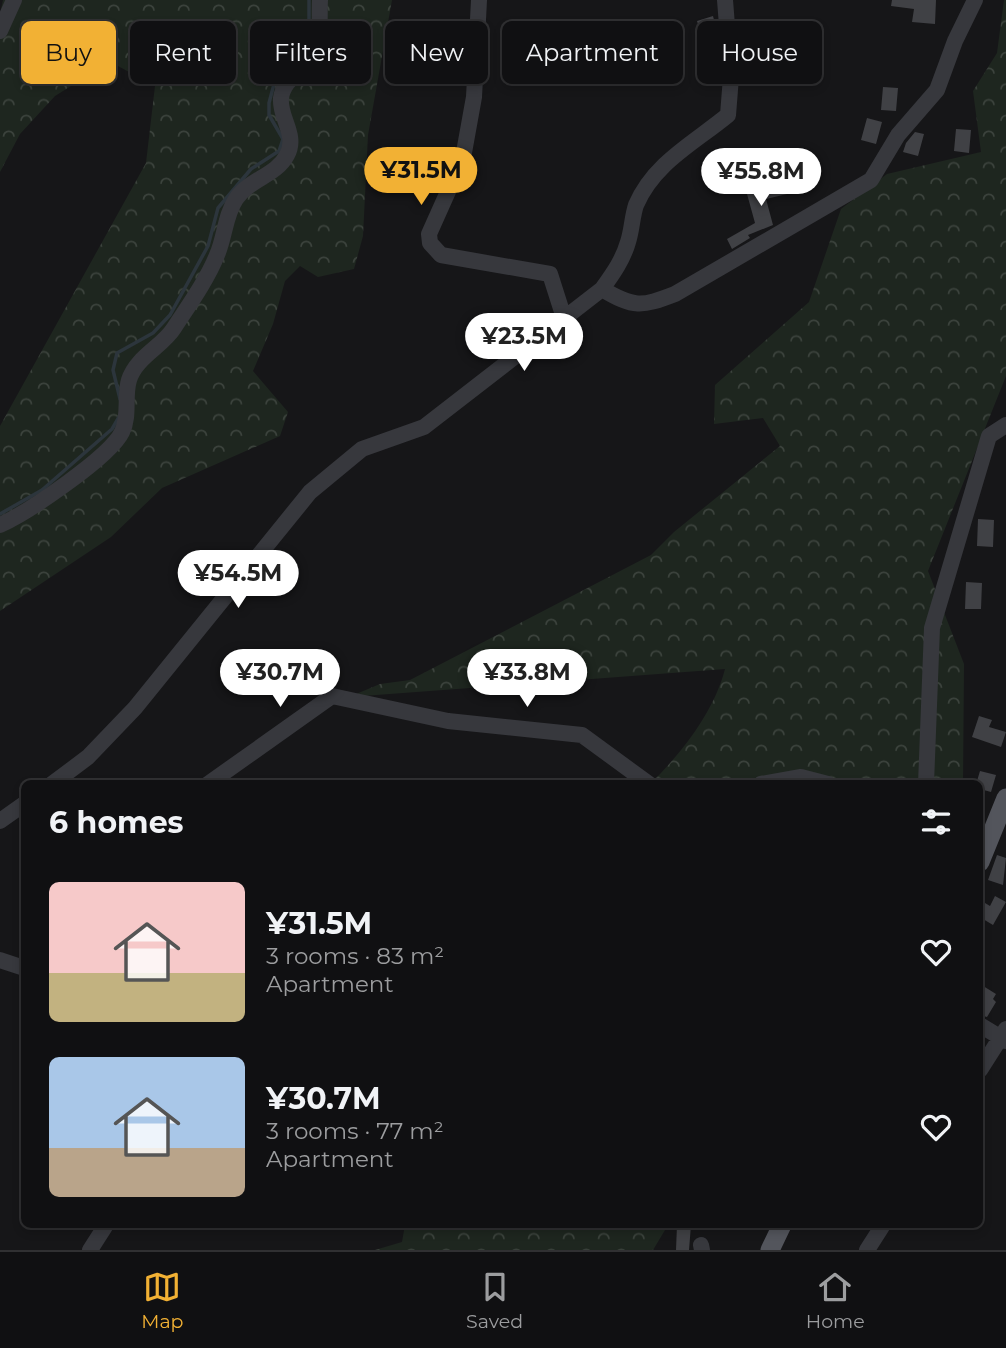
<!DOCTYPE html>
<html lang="en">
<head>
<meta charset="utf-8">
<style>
	body { margin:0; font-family:Montserrat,sans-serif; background:#19191b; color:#f1f3f6; height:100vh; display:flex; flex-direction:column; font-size:26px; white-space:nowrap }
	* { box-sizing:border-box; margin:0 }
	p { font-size:23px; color:#9c9d9f }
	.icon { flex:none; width:38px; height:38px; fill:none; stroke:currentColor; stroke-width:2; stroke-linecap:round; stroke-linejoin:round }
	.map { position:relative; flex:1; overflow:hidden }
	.sheet { position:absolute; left:21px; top:780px; width:962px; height:448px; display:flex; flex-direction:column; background:#101012; border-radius:10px; box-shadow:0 4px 10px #0003,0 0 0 2px #303032 }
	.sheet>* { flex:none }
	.guide { position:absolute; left:21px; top:21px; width:964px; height:63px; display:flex; gap:14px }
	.price { position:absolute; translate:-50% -60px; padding:0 16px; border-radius:24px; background:#fff; color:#222; font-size:23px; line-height:46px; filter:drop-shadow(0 2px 4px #0008) }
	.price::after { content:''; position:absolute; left:50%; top:42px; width:21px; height:16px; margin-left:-10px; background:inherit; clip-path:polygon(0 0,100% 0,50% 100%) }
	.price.current { background:#f2b134; color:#111 }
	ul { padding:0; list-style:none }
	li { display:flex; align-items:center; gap:21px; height:175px; padding:0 28px }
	li span { display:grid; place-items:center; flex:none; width:196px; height:140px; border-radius:10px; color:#555 }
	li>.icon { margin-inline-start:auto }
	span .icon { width:84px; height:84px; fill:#fffc; stroke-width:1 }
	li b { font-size:30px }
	h2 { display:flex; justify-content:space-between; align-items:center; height:84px; padding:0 28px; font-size:30px }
	.pill { padding:0 24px; border-radius:10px; background:#101012; box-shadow:0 4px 10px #0003,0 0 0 2px #303032; font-size:24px; line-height:63px }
	.pill.current { background:#f2b134; color:#111 }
	.tab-bar { display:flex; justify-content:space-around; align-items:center; height:98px; border-top:2px solid #303032; background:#101012; font-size:19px; color:#9c9d9f }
	.tab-bar a { display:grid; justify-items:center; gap:4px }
	.tab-bar .current { color:#f2b134 }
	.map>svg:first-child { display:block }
	.forest { fill:url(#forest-crowns) }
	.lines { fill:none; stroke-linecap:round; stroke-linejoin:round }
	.stream { stroke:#2c353c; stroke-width:3.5 }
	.building { fill:#404145 }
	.minor { stroke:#37383d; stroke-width:16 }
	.major { stroke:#53555c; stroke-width:19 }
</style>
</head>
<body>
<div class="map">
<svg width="1006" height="1250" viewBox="0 0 1006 1250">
	<defs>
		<pattern id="forest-crowns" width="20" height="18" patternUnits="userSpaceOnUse" patternTransform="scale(1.75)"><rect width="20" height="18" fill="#1e261f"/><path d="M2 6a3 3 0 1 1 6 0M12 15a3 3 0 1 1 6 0" fill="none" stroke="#3c433d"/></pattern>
	</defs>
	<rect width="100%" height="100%" fill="#161618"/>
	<path class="forest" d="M3,0H392L368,135L363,236L354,269L318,277L300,266L285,281L273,324L253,371L288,412L280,436L162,488L111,537L0,611V426L146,163L155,86L118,66H103L55,96L20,134L0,172V14Z
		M1004,0H1006V376L928,571L964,664L963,784H650C681,754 714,712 725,669L349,697L380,684L410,680L651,555L674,532L780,446L763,418L714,424L715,385L809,302L841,209L887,174L981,152L973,91L997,53Z
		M405,1225H668L653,1250H375L402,1242Z"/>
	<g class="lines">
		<path class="stream" d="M120,399L113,370L117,353L153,333L170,315L208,246L218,208L251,169L279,151L283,139L269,115V103L274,84L309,40V0
			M0,514L42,490L112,429L119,417"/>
	</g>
	<path class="building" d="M892,0H936L935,24L912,22L914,9L891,6Z
		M713,16L717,32L702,37L697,21Z
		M883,87L898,88L896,111L881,110Z
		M867,118L882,122L876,144L861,140Z
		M956,129L971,130L969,153L954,151Z
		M915,132L924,134L918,156L903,152L906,143Z
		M781,172L787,194L766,199L773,225L748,235L750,238L732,249L727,239L755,223L747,194L769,186L766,176Z
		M978,519L994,520L993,547L977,546Z
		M966,582L982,583L981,609H965Z
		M979,716L992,720L989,727L1006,732L1001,747L972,737Z
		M980,771L996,775L991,792L980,789L977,781Z
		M997,855L1006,858L1003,885L988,880Z
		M995,896L1006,902L993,925L983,919L985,915L980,912V900L990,906Z
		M980,984L996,994L993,999L996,1002L987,1017L980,1015Z
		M677,1225H691L689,1250H676Z"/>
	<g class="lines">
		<path class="minor" d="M479,0L474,97L463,158L429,234L430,243L441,255L550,274L564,318
			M0,31L14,0
			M602,289C634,308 641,307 675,294L871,180L898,135L937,90L955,41L975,0
			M0,525C27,513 110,457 122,432C130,416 124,396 129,380C136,357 162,347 174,328C189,305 207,280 217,255C225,237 225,215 236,199C249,179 276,176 287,155C298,135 279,118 281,98C284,77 304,73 313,58C322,41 319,18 320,0
			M52,784L88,757L135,708L310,492L362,449L424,427L602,289C612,275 623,260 628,242C632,230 632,217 636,205C654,163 694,143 728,115L731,77L725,0
			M208,784L332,696L448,721L582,735L649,784
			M761,784L801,777L828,784
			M926,784L932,628L989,436L1006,425
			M0,821L24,804
			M0,960L24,968
			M980,1025L1006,1041
			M980,1070L1006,1029
			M701,1245L702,1250
			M90,1250L106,1225
			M867,1250L883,1225"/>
		<path class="major" d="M980,862L1006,798
			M770,1250L782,1225"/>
	</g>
</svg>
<b class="price current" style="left:421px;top:207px">¥31.5M</b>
<b class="price" style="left:761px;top:208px">¥55.8M</b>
<b class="price" style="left:524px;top:373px">¥23.5M</b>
<b class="price" style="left:238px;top:610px">¥54.5M</b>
<b class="price" style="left:280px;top:709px">¥30.7M</b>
<b class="price" style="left:527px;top:709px">¥33.8M</b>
<div class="guide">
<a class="pill current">Buy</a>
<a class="pill">Rent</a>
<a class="pill">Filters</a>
<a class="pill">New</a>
<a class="pill">Apartment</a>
<a class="pill">House</a>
</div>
<section class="sheet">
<h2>6 homes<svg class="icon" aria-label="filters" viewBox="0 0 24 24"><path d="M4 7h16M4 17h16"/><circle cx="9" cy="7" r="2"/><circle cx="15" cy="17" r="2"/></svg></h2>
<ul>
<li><span style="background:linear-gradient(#f6c9c9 65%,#c2b280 0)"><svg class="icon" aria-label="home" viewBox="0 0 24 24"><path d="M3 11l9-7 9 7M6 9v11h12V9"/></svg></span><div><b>¥31.5M</b><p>3 rooms · 83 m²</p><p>Apartment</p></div><svg class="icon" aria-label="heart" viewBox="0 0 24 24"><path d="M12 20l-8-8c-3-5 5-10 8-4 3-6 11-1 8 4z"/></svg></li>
<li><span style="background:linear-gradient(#a9c7e8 65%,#b9a48a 0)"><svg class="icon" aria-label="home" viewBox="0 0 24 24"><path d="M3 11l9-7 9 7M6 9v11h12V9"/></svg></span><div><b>¥30.7M</b><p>3 rooms · 77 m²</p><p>Apartment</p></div><svg class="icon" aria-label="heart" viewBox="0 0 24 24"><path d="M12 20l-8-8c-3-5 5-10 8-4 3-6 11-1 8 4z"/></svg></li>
</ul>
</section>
</div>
<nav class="tab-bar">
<a class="current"><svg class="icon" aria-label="map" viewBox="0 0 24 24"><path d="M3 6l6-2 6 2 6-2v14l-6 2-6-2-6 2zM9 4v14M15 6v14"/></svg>Map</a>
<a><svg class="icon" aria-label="saved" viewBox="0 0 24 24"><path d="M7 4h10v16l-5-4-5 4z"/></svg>Saved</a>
<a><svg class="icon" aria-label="home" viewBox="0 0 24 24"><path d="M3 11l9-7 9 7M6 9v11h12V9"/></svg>Home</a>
</nav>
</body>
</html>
